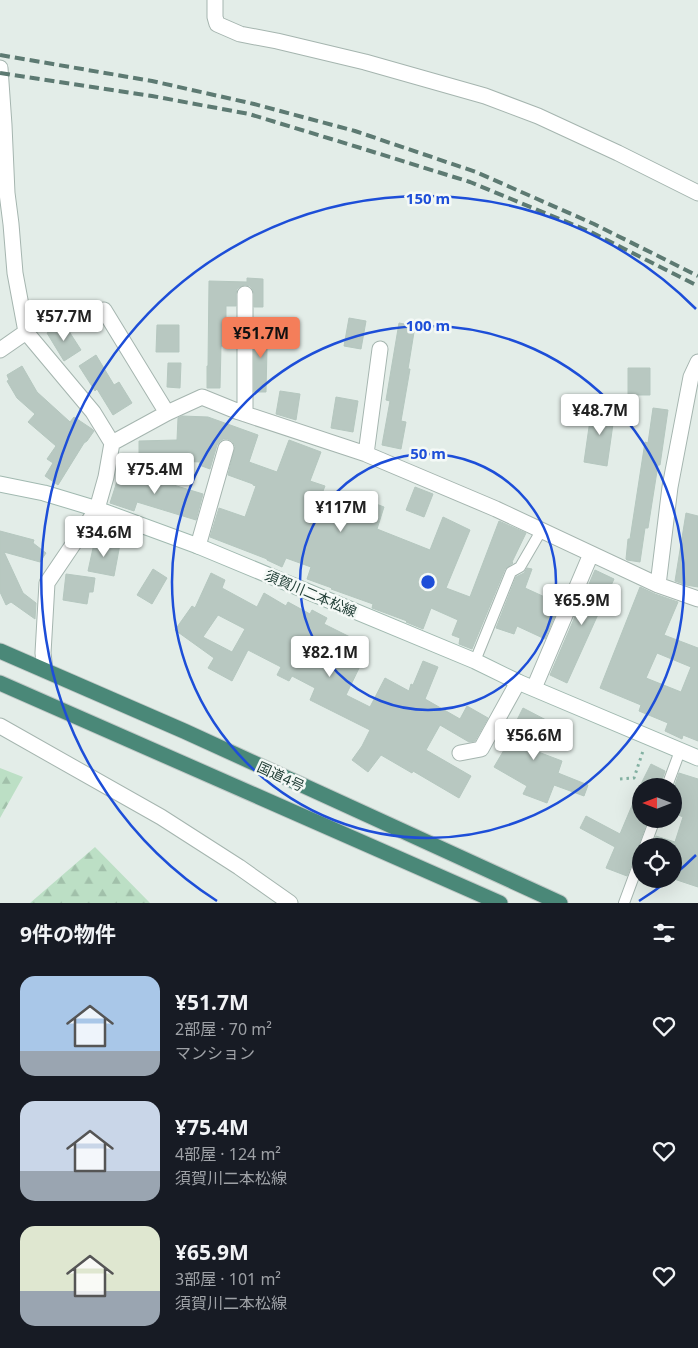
<!DOCTYPE html>
<html lang="ja">
<head>
<meta charset="utf-8">
<style>
	body { margin:0; font-family:"Noto Sans","Noto Sans JP",sans-serif; background:#20242c; color:#f1f3f6; height:100vh; display:flex; flex-direction:column; font-size:19px; white-space:nowrap }
	* { box-sizing:border-box; margin:0 }
	p { font-size:16px; color:#9ea1a6 }
	.icon { flex:none; width:28px; height:28px; fill:none; stroke:currentColor; stroke-width:2; stroke-linecap:round; stroke-linejoin:round }
	.map { position:relative; height:903px; overflow:hidden }
	.drawer { display:flex; flex-direction:column; background:#171b24; flex:1 }
	.drawer>* { flex:none }
	.needle { width:32px; rotate:270deg }
	.tools { position:absolute; left:632px; top:778px; display:grid; gap:10px }
	.tools a { display:grid; place-items:center; width:50px; height:50px; border-radius:50%; background:#171b24; box-shadow:0 5px 20px #0002; font-size:25px }
	.price { position:absolute; translate:-50% -42px; padding:0 11px; border-radius:5px; background:#fff; color:#222; font-size:16px; line-height:32px; filter:drop-shadow(0 1px 2px #0008) }
	.price::after { content:''; position:absolute; left:50%; top:30px; width:15px; height:11px; margin-left:-8px; background:inherit; clip-path:polygon(0 0,100% 0,50% 100%) }
	.price.current { background:#f47e5a; color:#111 }
	ul { padding:0; list-style:none }
	li { display:flex; align-items:center; gap:15px; height:125px; padding:0 20px }
	li span { display:grid; place-items:center; flex:none; width:140px; height:100px; border-radius:15px; color:#555 }
	li>.icon { margin-inline-start:auto }
	span .icon { width:60px; height:60px; fill:#fffc; stroke-width:1 }
	li b { font-size:21px }
	h2 { display:flex; justify-content:space-between; align-items:center; height:60px; padding:0 20px; font-size:21px }
	.map>svg:first-child { display:block }
	.forest { fill:url(#forest-firs) }
	.building { fill:#b8c8c1; stroke:#b5c7bf; fill-rule:evenodd }
	.lines { fill:none; stroke-linecap:round; stroke-linejoin:round }
	.service-casing { stroke:#a5b5af; stroke-width:12 }
	.minor-casing { stroke:#a5b5af; stroke-width:17 }
	.secondary-casing { stroke:#a1b9b0; stroke-width:17 }
	.trunk-casing { stroke:#c1c9c7; stroke-width:17 }
	.path { stroke:#83b1a2; stroke-width:3; stroke-dasharray:2.5 4; stroke-linecap:butt }
	.service { stroke:#fff; stroke-width:10 }
	.minor { stroke:#fff; stroke-width:15 }
	.secondary { stroke:#fff; stroke-width:15 }
	.trunk { stroke:#4a8878; stroke-width:15 }
	.rail { stroke:#5d7a72; stroke-width:4; stroke-dasharray:10 5; stroke-linecap:butt }
	.ring { fill:none; stroke:#1d4ed8; stroke-width:2.5 }
	.labels { text-anchor:middle; dominant-baseline:central; stroke-width:5; stroke-linejoin:round; paint-order:stroke }
	.street-label { font-size:14px; fill:#223f37; stroke:#f4f9f6 }
	.centre { fill:#1d4ed8; stroke:#f4f9f6; stroke-width:2.5 }
	.ring-label { font-size:15px; text-anchor:middle; font-weight:bold; fill:#1d4ed8; stroke:#f4f9f6; stroke-width:5; stroke-linejoin:round; paint-order:stroke }
</style>
</head>
<body>
<div class="map">
<svg width="698" height="903" viewBox="0 0 698 903">
	<defs>
		<pattern id="forest-firs" width="22" height="20" patternUnits="userSpaceOnUse" patternTransform="scale(1.25)"><rect width="22" height="20" fill="#bcdfc5"/><path d="M5 1l3.5 6h-7zM16 11l3.5 6h-7z" fill="#a1c0aa"/></pattern>
	</defs>
	<rect width="100%" height="100%" fill="#e3ede8"/>
	<path class="forest" d="M0,768L23,777L0,818Z
		M95,847L150,903H30Z"/>
	<path class="building" d="M247,278L263,279V307H254V294L253,290L250,286L245,285L241,286L237,289L236,294V306H226V332H236V346H221L220,388H207V366H208L209,281L247,282Z
		M349,318L366,321L361,349L344,346Z
		M63,322L81,350L64,361L47,333Z
		M399,323L415,326L408,369H410L401,421L406,422L401,449L382,445L390,401L386,400Z
		M157,325H179V352H156Z
		M254,332L273,333V348H267L266,392H254Z
		M96,355L114,385L119,382L132,403L113,415L97,389L95,391L79,366Z
		M168,363H181L180,388L167,387Z
		M22,366L37,392L70,422L74,417L92,429L94,431L87,441L84,443L58,485L45,476L53,463L47,459L56,446L28,422L35,414L17,398L7,381L9,380L7,375Z
		M628,368H650V395H628Z
		M280,391L300,394L296,420L276,414Z
		M336,397L358,401L353,432L331,428Z
		M592,406L615,410L607,466L584,462Z
		M653,408L668,410L660,465H658L648,528H645L640,562L627,560L626,559L628,539H630L645,442L648,443Z
		M182,416L208,417L258,435L249,462L277,472L289,440L321,452L310,481L325,486L323,491L369,508L371,502L384,507L377,529L430,550L443,517L470,530L446,588L470,597L499,521L526,533L512,562L513,563L505,569L472,649L459,644L460,638L452,635L458,620L431,608L423,629L406,622L407,621L372,608L373,604L331,589L332,588L307,579L311,567L286,558L282,567L267,560V559L210,537L219,508L245,517L256,486L253,485V484L228,475L235,446L232,441L228,439H223L219,442L217,445L210,469L199,465L200,462L139,459V441L177,440L178,418Z
		M121,469L203,494L196,520L137,502L134,511L110,503Z
		M415,487L433,494L424,517L406,510Z
		M686,513L698,516V587L686,585L675,581Z
		M0,531L34,540L33,543L46,553L40,562L4,552L23,593L36,603L35,619L11,602L6,605L0,592Z
		M95,539L120,544L114,576L88,571Z
		M527,568L532,569L525,588L560,604L545,639L517,626L514,634L496,628L516,577L524,573Z
		M153,569L167,578L152,604L137,595Z
		M595,570L614,579L567,683L550,675Z
		M211,573L225,580L222,588L257,607L264,593L286,606L288,602L310,614L312,610L327,618L324,624L362,643L353,660L361,664L346,695L370,707L385,678L409,691L411,684L413,685L423,661L438,667L425,699L460,719L467,706L488,718L475,741L469,742L440,725L426,750L471,776L459,798L413,771L412,773L381,755L368,772L352,760L362,746L370,730L310,700L315,688L292,676L289,681L277,675L281,667L248,650L232,681L208,668L214,658L175,630L192,606L195,608ZM218,615L245,629L232,652L203,637Z
		M66,574L95,578L93,592H89L87,604L63,600Z
		M640,587L655,594L678,602L664,635L698,648V741L683,735L682,739L665,731L668,723L639,711L641,705L600,688ZM657,653L691,667L681,692L646,678Z
		M523,708L548,721L533,750L562,761L558,773L588,785L584,796L554,785L547,803L523,794L527,786L494,767L514,733L511,732Z
		M651,764L665,771L660,786H641V819H648L639,844V850L635,855L627,876L606,868L615,847L580,828L586,816L620,834L641,784Z
		M679,773L698,779V887L674,879V846H652L656,836L675,842L683,817L674,813V788Z"/>
	<g class="lines">
		<g class="service-casing">
			<path id="service" d="M475,661L511,572L520,567L541,531
				M667,786L680,751
				M645,846L655,819
				M624,903L641,857"/>
		</g>
		<g class="minor-casing">
			<path id="minor" d="M215,0V17L217,24L240,34L277,41L365,62L485,96L538,116L618,153L698,193
				M0,68L4,125L7,193L11,224L15,273L26,332L93,412L112,443L106,477L97,509L47,583L43,653L45,670
				M245,294V414
				M104,310L167,413
				M0,350L26,332
				M112,443L167,413L202,397L239,412L366,454L496,509L658,585L698,599
				M366,454L380,349
				M198,546L226,448
				M658,585L670,487L691,377L698,362
				M534,688L591,554
				M0,726L161,817L239,867L290,903
				M460,753L481,749L518,682"/>
		</g>
		<g class="secondary-casing">
			<path id="secondary" d="M0,484L44,493L97,509L198,546L475,661L518,682L698,758"/>
		</g>
		<g class="trunk-casing">
			<path id="trunk" d="M0,651L184,731L560,903
				M0,683L500,903"/>
		</g>
		<path class="path" d="M620,779L634,778L643,751"/>
		<use href="#service" class="service"/>
		<use href="#minor" class="minor"/>
		<use href="#secondary" class="secondary"/>
		<use href="#trunk" class="trunk"/>
		<path class="rail" d="M0,55L152,81L254,104L355,131L476,172L594,224L698,276
			M0,73L152,96L249,114L351,145L470,182L591,232L698,286"/>
	</g>
	<g class="ring">
		<circle cx="428" cy="582" r="128"/>
		<circle cx="428" cy="582" r="256"/>
		<path d="M696 855A383 383 0 0 1 674 875M669 880A383 383 0 0 1 639 901M217 901A383 383 0 1 1 696 309"/>
	</g>
	<g class="labels">
		<g class="street-label">
			<text transform="translate(311 593) rotate(23)">須賀川二本松線</text>
			<text transform="translate(281 776) rotate(25)">国道4号</text>
		</g>
	</g>
	<circle cx="428" cy="582" r="8" class="centre"/>
	<g class="ring-label">
		<text x="428" y="204">150 m</text>
		<text x="428" y="331">100 m</text>
		<text x="428" y="459">50 m</text>
	</g>
</svg>
<div class="tools">
<a><svg class="needle" viewBox="-14 -14 28 28"><path d="M0-13l5 13h-10z" fill="#e53935"/><path d="M0 13l5-13h-10z" fill="#9ea1a6"/></svg></a>
<a><svg class="icon" aria-label="locate" viewBox="0 0 24 24"><circle cx="12" cy="12" r="6"/><path d="M12 2v4M12 18v4M2 12h4M18 12h4"/></svg></a>
</div>
<b class="price" style="left:64px;top:342px">¥57.7M</b>
<b class="price current" style="left:261px;top:359px">¥51.7M</b>
<b class="price" style="left:600px;top:436px">¥48.7M</b>
<b class="price" style="left:155px;top:495px">¥75.4M</b>
<b class="price" style="left:341px;top:533px">¥117M</b>
<b class="price" style="left:104px;top:558px">¥34.6M</b>
<b class="price" style="left:582px;top:626px">¥65.9M</b>
<b class="price" style="left:330px;top:678px">¥82.1M</b>
<b class="price" style="left:534px;top:761px">¥56.6M</b>
</div>
<section class="drawer">
<h2>9件の物件<svg class="icon" aria-label="filters" viewBox="0 0 24 24"><path d="M4 7h16M4 17h16"/><circle cx="9" cy="7" r="2"/><circle cx="15" cy="17" r="2"/></svg></h2>
<ul>
<li><span style="background:linear-gradient(#a9c7e8 75%,#9aa5b1 0)"><svg class="icon" aria-label="home" viewBox="0 0 24 24"><path d="M3 11l9-7 9 7M6 9v11h12V9"/></svg></span><div><b>¥51.7M</b><p>2部屋 · 70 m²</p><p>マンション</p></div><svg class="icon" aria-label="heart" viewBox="0 0 24 24"><path d="M12 20l-8-8c-3-5 5-10 8-4 3-6 11-1 8 4z"/></svg></li>
<li><span style="background:linear-gradient(#c9d6e8 70%,#9aa5b1 0)"><svg class="icon" aria-label="home" viewBox="0 0 24 24"><path d="M3 11l9-7 9 7M6 9v11h12V9"/></svg></span><div><b>¥75.4M</b><p>4部屋 · 124 m²</p><p>須賀川二本松線</p></div><svg class="icon" aria-label="heart" viewBox="0 0 24 24"><path d="M12 20l-8-8c-3-5 5-10 8-4 3-6 11-1 8 4z"/></svg></li>
<li><span style="background:linear-gradient(#dfe7d0 65%,#9aa5b1 0)"><svg class="icon" aria-label="home" viewBox="0 0 24 24"><path d="M3 11l9-7 9 7M6 9v11h12V9"/></svg></span><div><b>¥65.9M</b><p>3部屋 · 101 m²</p><p>須賀川二本松線</p></div><svg class="icon" aria-label="heart" viewBox="0 0 24 24"><path d="M12 20l-8-8c-3-5 5-10 8-4 3-6 11-1 8 4z"/></svg></li>
</ul>
</section>
</body>
</html>
